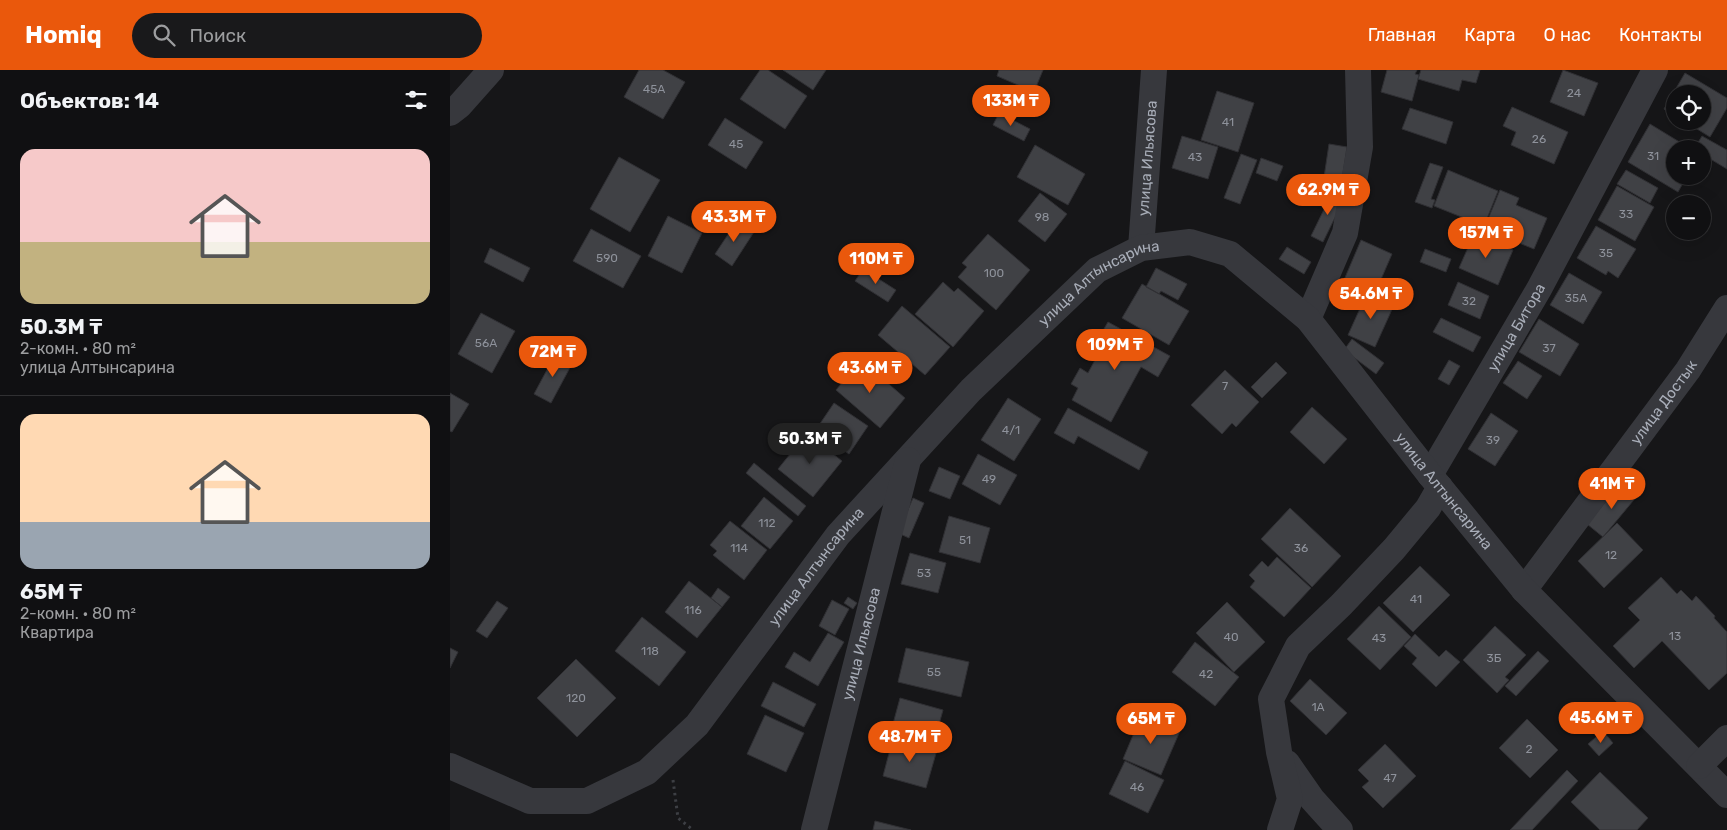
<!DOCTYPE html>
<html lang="ru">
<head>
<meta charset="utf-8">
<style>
	body { margin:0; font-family:Rubik,sans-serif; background:#19191b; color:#f1f3f6; height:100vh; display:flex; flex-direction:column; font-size:19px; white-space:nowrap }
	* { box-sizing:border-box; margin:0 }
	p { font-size:16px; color:#9c9d9f }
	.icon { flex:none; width:28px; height:28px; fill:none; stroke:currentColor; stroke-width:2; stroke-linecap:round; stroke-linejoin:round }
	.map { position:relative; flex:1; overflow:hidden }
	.drawer { display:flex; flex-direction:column; background:#101012; width:450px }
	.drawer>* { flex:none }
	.fabs { position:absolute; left:1216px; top:15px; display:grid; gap:10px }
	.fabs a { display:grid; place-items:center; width:45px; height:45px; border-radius:50%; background:#101012; box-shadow:0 5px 20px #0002,0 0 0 1px #303032; font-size:25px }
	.price { position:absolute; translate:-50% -42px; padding:0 11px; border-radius:18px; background:#ea580c; color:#fff; font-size:16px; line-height:32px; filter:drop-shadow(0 1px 2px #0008) }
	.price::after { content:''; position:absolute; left:50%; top:30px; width:15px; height:11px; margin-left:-8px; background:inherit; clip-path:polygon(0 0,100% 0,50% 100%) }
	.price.selected { background:#222; color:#fff }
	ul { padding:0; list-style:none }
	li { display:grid; align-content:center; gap:10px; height:265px; padding:0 20px }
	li+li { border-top:1px solid #303032 }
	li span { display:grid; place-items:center; height:155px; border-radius:15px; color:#555 }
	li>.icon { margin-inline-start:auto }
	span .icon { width:90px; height:90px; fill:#fffc; stroke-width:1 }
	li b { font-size:21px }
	h2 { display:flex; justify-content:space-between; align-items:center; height:60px; padding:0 20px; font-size:21px }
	header { display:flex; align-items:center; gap:30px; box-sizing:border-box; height:70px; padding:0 25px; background:#ea580c; color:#fff }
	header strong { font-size:24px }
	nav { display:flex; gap:28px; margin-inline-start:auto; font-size:18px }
	.search { width:350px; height:45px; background:#19191b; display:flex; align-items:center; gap:12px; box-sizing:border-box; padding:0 18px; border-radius:28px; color:#9c9d9f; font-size:19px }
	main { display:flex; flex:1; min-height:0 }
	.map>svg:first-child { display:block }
	.building { fill:#404145; stroke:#303034 }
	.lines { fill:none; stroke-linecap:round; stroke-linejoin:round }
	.path { stroke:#3d3f44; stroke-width:3; stroke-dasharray:2.5 4; stroke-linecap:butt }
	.minor { stroke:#37383d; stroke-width:26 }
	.labels { text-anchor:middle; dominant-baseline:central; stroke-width:4; stroke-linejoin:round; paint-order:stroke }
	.number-label { font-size:12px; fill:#8e929b }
	.street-label { font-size:15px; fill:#a8adb8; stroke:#111113 }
</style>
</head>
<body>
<header>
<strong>Homiq</strong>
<div class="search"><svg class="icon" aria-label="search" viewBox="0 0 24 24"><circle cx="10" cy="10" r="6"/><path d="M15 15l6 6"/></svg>Поиск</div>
<nav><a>Главная</a><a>Карта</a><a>О нас</a><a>Контакты</a></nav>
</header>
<main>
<section class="drawer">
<h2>Объектов: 14<svg class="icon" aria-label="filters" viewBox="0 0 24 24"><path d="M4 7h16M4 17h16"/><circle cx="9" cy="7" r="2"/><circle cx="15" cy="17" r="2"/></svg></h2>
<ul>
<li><span style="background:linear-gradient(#f6c9c9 60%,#c2b280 0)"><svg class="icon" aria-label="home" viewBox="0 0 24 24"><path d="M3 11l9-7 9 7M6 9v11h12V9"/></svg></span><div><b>50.3M ₸</b><p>2-комн. · 80 m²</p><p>улица Алтынсарина</p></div></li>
<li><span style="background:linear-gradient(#ffd9b3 70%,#9aa5b1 0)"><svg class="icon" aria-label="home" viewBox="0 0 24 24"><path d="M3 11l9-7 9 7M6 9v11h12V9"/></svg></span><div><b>65M ₸</b><p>2-комн. · 80 m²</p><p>Квартира</p></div></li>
</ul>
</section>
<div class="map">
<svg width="1277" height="760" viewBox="0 0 1277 760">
	<rect width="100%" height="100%" fill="#161618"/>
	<path class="building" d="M189,0H213L235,12L213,49L174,27Z
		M310,0H318L357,26L335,59L290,29Z
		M333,0H376L363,20Z
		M549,0H593L584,22L547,6Z
		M937,0H967L965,4L969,5L962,31L931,22Z
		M971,0H1030L1026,13L1012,10L1009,21L968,9Z
		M1113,0L1148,13L1134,46L1100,32Z
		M1235,3L1277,28V38L1260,67L1234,51H1252V24H1225V46L1214,39Z
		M767,21L804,33L788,82L751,70Z
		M1062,37L1118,62L1104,94L1061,75L1066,62L1053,56Z
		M960,38L1003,52L996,74L952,59Z
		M549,43L580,59L574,71L543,55Z
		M275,48L313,72L296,99L258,75Z
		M1200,54L1241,79H1225V106H1237L1228,122L1178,92Z
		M732,66L768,77L758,109L722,98Z
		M1252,66L1277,80V99L1252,84V79H1244Z
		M879,74L897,77L891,116L873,114Z
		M585,75L635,104L618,135L567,107Z
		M791,84L807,90L790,134L774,128Z
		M169,87L210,110L180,162L140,139Z
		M811,88L833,96L827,111L806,103Z
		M980,93L993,97L981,129L985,130L982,138L965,132Z
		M998,100L1048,121L1034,156L984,136Z
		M1176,100L1208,118L1200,133L1167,114Z
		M1167,116L1204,137L1185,171L1148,150Z
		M1050,120L1069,128L1066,135L1097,148L1084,179L1034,159Z
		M883,121L895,127L873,172L861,166Z
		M590,123L617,144L595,172L568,151Z
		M218,146L252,163L232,203L198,186Z
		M287,151L304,162L282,196L265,184Z
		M1146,156L1186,179L1168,208L1158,201L1156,205L1127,188Z
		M141,159L191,186L173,218L123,191Z
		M538,164L580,200L546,240L508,207L517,197L512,193Z
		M1024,164L1063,180L1048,215L1009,198Z
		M911,170L942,184L925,223L894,210Z
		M837,177L861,192L854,204L829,189Z
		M40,178L80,198L73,212L34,192Z
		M975,179L1001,189L996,202L970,192Z
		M706,198L737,214L728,230L711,221L709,224L696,217Z
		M413,199L446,220L438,232L405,211Z
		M1119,203L1152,222L1133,254L1100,235Z
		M493,212L504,222L508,218L534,241L503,277L465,244Z
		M1008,212L1039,226L1030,249L998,235Z
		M692,214L739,241L719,275L672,248Z
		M917,223L944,235L925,277L898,265Z
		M452,236L500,277L475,305L428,265Z
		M31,243L65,261L42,303L8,284Z
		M991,248L1031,267L1023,282L983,262Z
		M1089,249L1129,274L1110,306L1069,282Z
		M658,252L720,286L708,307L691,297L661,352L622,330L628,318L621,314L630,298L638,303L654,273L648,269Z
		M902,269L934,293L926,304L894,280Z
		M106,283L123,292L101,333L84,324Z
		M411,290L455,328L430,358L386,320Z
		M999,290L1010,296L999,315L988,309Z
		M1068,291L1092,306L1077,329L1053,313Z
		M826,292L837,303L812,328L801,317Z
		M775,300L809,332L786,357L782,353L772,364L741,335Z
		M0,323L19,334L2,362L0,361Z
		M558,328L591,349L564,391L531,370Z
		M384,333L418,356L399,384L365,361Z
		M862,337L897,369L874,394L840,362Z
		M618,338L698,382L689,400L628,366L624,374L604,363Z
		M1041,343L1068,361L1045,396L1018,379Z
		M357,363L392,391L363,427L328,399Z
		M528,384L567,405L550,435L512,414Z
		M304,393L356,436L348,446L296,403Z
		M489,397L510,406L500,429L479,421Z
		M1172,412L1188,425L1153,467L1137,454Z
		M314,427L343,451L320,479L291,456Z
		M463,428L474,433L459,468L448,463Z
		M840,438L891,486L862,517L811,469Z
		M499,446L540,458L530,493L489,482Z
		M280,451L317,480L294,510L263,485L267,481L260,475Z
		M1167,453L1193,480L1154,518L1128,491Z
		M460,483L496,493L488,523L451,514Z
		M827,487L861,518L834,547L800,517L805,511L799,505L812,491L818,497Z
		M970,496L1000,525L963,562L933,533Z
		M1211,507L1227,524L1231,520L1242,531L1246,526L1265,546L1264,548L1277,562V603L1259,620L1212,571L1184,598L1163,576L1190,550L1178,538Z
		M239,511L272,537L247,568L215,542Z
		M268,518L280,527L272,537L261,528Z
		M398,527L407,533L403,539L394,533Z
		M382,530L399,539L385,565L369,556Z
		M47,531L58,538L37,568L26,561Z
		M777,532L815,572L784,602L746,563Z
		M929,536L961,567L930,600L897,569Z
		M192,547L236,582L209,616L165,581Z
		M1045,556L1076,585L1055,607L1059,610L1047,623L1013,590Z
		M378,563L394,572L368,616L335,597L344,582L360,592Z
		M965,564L989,587L996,580L1010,592L986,617L962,594L967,588L954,576Z
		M745,572L789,607L765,636L722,602Z
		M0,578L8,582L0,598Z
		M456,578L519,592L511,627L448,612Z
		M1088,581L1099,591L1066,626L1055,616Z
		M126,589L166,628L127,667L87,628Z
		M860,609L897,643L876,665L840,631Z
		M323,612L366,634L354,657L311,636Z
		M450,628L493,640L483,676L440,665Z
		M692,644L730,661L711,705L673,689Z
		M315,645L354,663L336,702L297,684Z
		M1077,649L1108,680L1080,708L1049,678Z
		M1153,661L1163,673L1149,686L1138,674Z
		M443,668L487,680L476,718L433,706Z
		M935,674L966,706L933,738L912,717L919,711L908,700Z
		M675,691L714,710L698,743L659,724Z
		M1117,700L1128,711L1082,760H1060Z
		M1150,702L1198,748L1187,760H1150L1121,732Z
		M425,751L461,760H423Z"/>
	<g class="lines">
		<path class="path" d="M223,710L228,748L243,760"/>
		<g class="minor">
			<path d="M0,43L9,36L41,0"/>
			<path id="s1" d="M691,178L704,0"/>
			<path d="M858,249L895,163L910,77L908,0"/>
			<path id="s2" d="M980,405L1089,219L1205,0"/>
			<path id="s3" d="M1074,520L1238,300L1277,238"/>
			<path d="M837,693L862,729L890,760"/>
			<path id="s4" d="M0,696L80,731H137L197,702L247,655L388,465L521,320L647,200L691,178L740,172L780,184L858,249L980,405L1074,520L1277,725"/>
			<path d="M1249,696L1277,668"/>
			<path id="s5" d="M364,760L458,390"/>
			<path d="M830,760L840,729L829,682L821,629L848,576L891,535L944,479L978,438L990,417"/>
		</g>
	</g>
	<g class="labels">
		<g class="number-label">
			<text x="204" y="19">45А</text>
			<text x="1124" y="23">24</text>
			<text x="778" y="52">41</text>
			<text x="1089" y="69">26</text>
			<text x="286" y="74">45</text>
			<text x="1203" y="86">31</text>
			<text x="745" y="87">43</text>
			<text x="1176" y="144">33</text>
			<text x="592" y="147">98</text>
			<text x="1156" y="183">35</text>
			<text x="157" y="188">590</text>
			<text x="544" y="203">100</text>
			<text x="1126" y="228">35А</text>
			<text x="1019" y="231">32</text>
			<text x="36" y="273">56А</text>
			<text x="1099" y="278">37</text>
			<text x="775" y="316">7</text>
			<text x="561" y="360">4/1</text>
			<text x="1043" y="370">39</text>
			<text x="539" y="409">49</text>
			<text x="317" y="453">112</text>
			<text x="515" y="470">51</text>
			<text x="289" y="478">114</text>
			<text x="851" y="478">36</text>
			<text x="1161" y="485">12</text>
			<text x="474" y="503">53</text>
			<text x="966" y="529">41</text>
			<text x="243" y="540">116</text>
			<text x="1225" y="566">13</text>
			<text x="781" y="567">40</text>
			<text x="929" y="568">43</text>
			<text x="200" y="581">118</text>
			<text x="1044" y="588">3Б</text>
			<text x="484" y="602">55</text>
			<text x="756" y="604">42</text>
			<text x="126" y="628">120</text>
			<text x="868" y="637">1А</text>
			<text x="1079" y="679">2</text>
			<text x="940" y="708">47</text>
			<text x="687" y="717">46</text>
		</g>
		<g class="street-label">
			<text stroke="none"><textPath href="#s1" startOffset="90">улица Ильясова</textPath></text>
			<text stroke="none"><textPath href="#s4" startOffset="882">улица Алтынсарина</textPath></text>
			<text stroke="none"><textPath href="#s2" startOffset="171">улица Битора</textPath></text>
			<text stroke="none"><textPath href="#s3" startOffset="234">улица Достык</textPath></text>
			<text stroke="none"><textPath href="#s4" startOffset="1348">улица Алтынсарина</textPath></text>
			<text stroke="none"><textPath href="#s4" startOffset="478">улица Алтынсарина</textPath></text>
			<text stroke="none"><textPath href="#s5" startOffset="192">улица Ильясова</textPath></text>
		</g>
	</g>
</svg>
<div class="fabs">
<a><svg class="icon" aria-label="locate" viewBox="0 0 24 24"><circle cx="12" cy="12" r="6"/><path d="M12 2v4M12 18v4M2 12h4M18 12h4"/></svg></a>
<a>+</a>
<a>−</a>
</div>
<b class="price" style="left:561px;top:57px">133M ₸</b>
<b class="price" style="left:878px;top:146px">62.9M ₸</b>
<b class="price" style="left:284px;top:173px">43.3M ₸</b>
<b class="price" style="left:1036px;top:189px">157M ₸</b>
<b class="price" style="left:426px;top:215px">110M ₸</b>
<b class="price" style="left:921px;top:250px">54.6M ₸</b>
<b class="price" style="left:665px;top:301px">109M ₸</b>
<b class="price" style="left:103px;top:308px">72M ₸</b>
<b class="price" style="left:420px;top:324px">43.6M ₸</b>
<b class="price selected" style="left:360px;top:395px">50.3M ₸</b>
<b class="price" style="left:1162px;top:440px">41M ₸</b>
<b class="price" style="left:1151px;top:674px">45.6M ₸</b>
<b class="price" style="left:701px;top:675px">65M ₸</b>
<b class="price" style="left:460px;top:693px">48.7M ₸</b>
</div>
</main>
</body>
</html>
